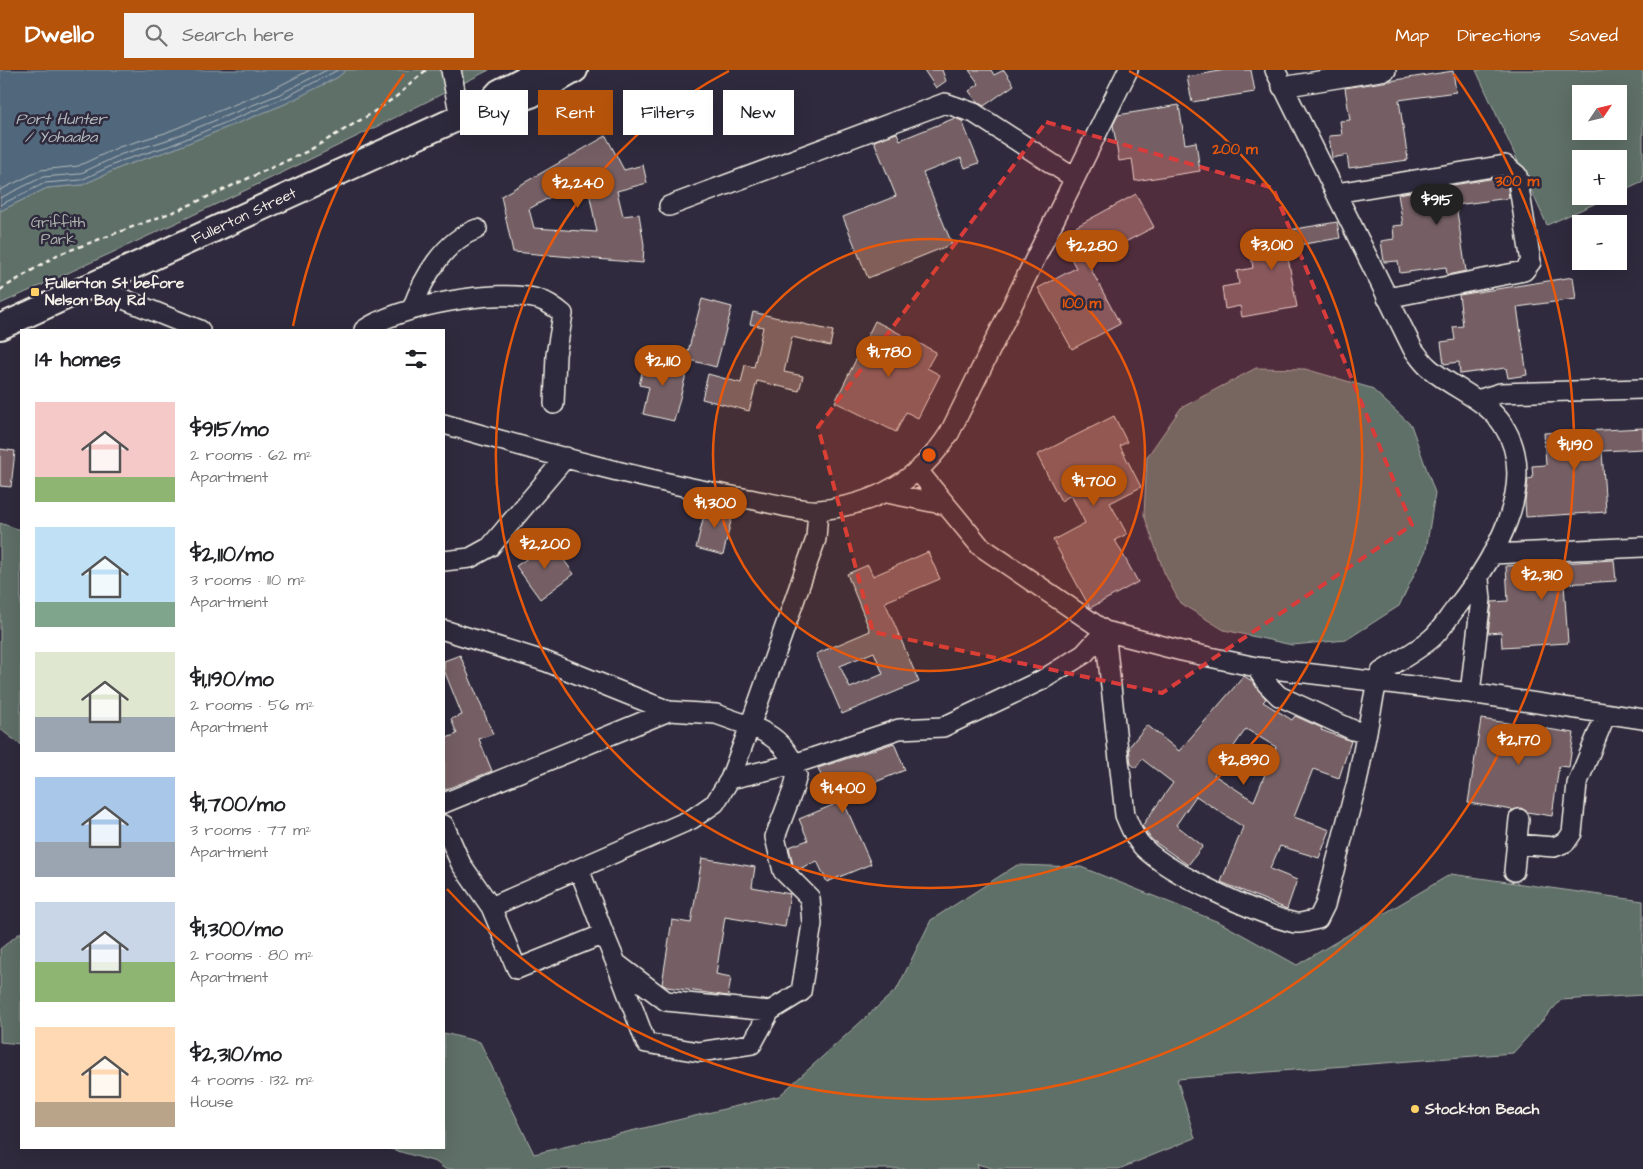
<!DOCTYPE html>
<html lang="en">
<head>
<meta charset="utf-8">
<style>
	body { margin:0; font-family:"Architects Daughter",sans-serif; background:#f2f2f2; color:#202124; height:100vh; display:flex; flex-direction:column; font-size:19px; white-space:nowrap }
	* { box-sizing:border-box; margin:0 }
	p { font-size:16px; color:#757577 }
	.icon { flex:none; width:28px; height:28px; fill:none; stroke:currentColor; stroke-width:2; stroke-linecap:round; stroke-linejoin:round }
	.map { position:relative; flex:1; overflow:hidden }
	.details { position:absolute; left:20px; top:259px; width:425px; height:820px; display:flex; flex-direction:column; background:#fff; border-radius:0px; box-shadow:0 5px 20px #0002 }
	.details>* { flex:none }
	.hud { position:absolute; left:460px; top:20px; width:475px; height:45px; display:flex; gap:10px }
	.needle { width:32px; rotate:55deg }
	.tools { position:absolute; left:1572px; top:15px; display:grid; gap:10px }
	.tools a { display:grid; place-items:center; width:55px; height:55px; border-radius:0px; background:#fff; box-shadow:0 5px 20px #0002; font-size:25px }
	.price { position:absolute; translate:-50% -42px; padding:0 11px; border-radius:18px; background:#b45309; color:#fff; font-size:16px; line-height:32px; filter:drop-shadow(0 1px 2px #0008) }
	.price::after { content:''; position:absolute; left:50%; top:30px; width:15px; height:11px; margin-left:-8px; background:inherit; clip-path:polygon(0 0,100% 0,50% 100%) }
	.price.on { background:#222; color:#fff }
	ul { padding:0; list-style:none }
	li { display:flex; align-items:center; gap:15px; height:125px; padding:0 15px }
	li span { display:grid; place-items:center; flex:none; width:140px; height:100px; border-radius:0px; color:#555 }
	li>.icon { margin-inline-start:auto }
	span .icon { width:60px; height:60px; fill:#fffc; stroke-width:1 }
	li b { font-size:21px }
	h2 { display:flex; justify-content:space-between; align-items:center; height:60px; padding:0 15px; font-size:21px }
	.tag { padding:0 18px; border-radius:0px; background:#fff; box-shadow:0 5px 20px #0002; font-size:18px; line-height:45px }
	.tag.on { background:#b45309; color:#fff }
	header { display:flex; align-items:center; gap:30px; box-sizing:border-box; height:70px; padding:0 25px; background:#b45309; color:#fff }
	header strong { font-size:24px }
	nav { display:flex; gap:28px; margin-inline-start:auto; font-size:18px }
	.search { width:350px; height:45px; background:#f2f2f2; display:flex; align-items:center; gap:12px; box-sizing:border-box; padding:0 18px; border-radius:0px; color:#757577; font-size:19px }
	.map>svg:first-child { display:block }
	.green { fill:#5e6f67; stroke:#a9b0a8; fill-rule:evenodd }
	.water { fill:#51687b; stroke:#929fa7 }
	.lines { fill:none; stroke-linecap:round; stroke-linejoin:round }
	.shore { stroke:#b3babc; stroke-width:1 }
	.building { fill:#755e65; stroke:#f4f1e8; fill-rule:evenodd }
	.minor-casing { stroke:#f4f1e8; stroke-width:22 }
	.major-casing { stroke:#f4f1e8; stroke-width:28 }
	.path { stroke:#f4f1e8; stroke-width:2.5; stroke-dasharray:5 4; stroke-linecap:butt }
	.minor { stroke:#2f2a3d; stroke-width:19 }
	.major { stroke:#2f2a3d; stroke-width:24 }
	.marked { fill:#d93c3b; fill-opacity:0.2; stroke:#d93c3b; stroke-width:4; stroke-dasharray:10 6; stroke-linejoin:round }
	.ring { fill:none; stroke:#e8590c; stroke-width:2.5 }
	.poi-dot { fill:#ffd166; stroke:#2f2a3d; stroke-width:2 }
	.labels { text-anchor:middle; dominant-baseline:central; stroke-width:5; stroke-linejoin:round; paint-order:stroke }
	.street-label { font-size:15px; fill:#f4f1e8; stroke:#2f2a3d }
	.park-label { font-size:15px; fill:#b0b6ae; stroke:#2f2a3d }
	.poi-label { font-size:15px; font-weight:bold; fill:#f4f1e8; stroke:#2f2a3d; text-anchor:start }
	.water-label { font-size:16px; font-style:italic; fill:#b3babc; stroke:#2f2a3d }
	.centre { fill:#e8590c; stroke:#2f2a3d; stroke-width:2.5 }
	.ring-label { font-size:15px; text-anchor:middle; font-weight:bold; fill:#e8590c; stroke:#2f2a3d; stroke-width:5; stroke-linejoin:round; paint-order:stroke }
</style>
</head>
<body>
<header>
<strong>Dwello</strong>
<div class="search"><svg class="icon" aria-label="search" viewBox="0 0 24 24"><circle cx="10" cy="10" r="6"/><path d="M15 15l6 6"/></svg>Search here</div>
<nav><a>Map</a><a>Directions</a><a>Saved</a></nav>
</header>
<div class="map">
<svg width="1643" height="1099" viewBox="0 0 1643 1099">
	<rect width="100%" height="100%" fill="#2f2a3d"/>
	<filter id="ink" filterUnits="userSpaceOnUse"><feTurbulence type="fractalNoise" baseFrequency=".02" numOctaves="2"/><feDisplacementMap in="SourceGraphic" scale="10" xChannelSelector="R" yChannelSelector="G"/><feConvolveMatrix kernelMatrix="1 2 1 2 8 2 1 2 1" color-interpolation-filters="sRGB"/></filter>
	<g filter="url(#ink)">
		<path class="green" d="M346,0H489C328,83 165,159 0,234V141L47,118L82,115L126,95L171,80L285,34L338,7Z
			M1476,0H1643V112L1619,123V89H1581V126H1612L1547,155ZM1581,24H1619V61H1581Z
			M1256,298L1305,299L1371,318L1411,355L1435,423L1426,480L1399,536L1346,570L1292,575L1224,560L1180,533L1164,502L1144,445L1147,387L1181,338Z
			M0,453L21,460V675L0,659Z
			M1017,795L1081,797L1221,853L1297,895L1451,804L1643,831V925L1561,930L1513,983L1177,1009L1195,1068L1119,1099H995L977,1094L979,1099H445L436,1092L387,1078H444V963L480,972L534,1084L779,1026L897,919L931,850Z
			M21,862V974L0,972V879Z"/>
		<path class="water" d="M0,0H346L338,7L285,34L171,80L126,95L82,115L47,118L0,141Z"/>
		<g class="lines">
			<path class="shore" d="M0,120L41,100L78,96L119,77L165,63L277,17L310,0
				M0,128L43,107L79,104L122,84L167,70L280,24L327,0
				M0,135L45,113L81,110L124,90L169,76L282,29L338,0"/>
		</g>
		<path class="building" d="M924,0H942L946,11L936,18Z
			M969,0H991L994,5L1004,0L1014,15L984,36L977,32L969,21L979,14Z
			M1225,0H1251L1255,22L1192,32L1187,7Z
			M1453,1L1456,22L1399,30L1408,90L1349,98L1347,85L1332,88L1329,66L1342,65L1340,51L1350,50L1345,18Z
			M1179,35L1185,74L1196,72L1200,101L1135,111L1132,89L1119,91L1113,55L1118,45Z
			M955,48L962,51L979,93L965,98L961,88L923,103L952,174L868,208L843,147L896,126L874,71L897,63L900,70Z
			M606,66L624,100L643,95L647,113L617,121L623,146L639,144L644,175L643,193L513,182L501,126ZM586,107L597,162L534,158L529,139Z
			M1502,107L1507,111L1509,128L1456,135L1466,201L1447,205L1446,197L1400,203L1398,191L1384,192L1381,171L1394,169L1393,156L1403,155L1398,124Z
			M1136,124L1154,157L1087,192L1120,254L1072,279L1038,218L1076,198L1059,166Z
			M1337,152L1340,168L1286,177L1297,237L1242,247L1240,236L1225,239L1222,217L1239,214L1237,201L1253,198L1248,167Z
			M1573,207L1576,229L1517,237L1527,305L1508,308L1506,298L1460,304L1459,292L1444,294L1441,272L1455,270L1453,257L1463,256L1459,225Z
			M702,229L732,237L716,297L686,289Z
			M753,242L833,261L830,276L792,267L784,302L803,306L799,321L757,311L749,341L702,329L708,304L741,313L745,295L754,297L763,257L750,254Z
			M875,251L936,282L927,298L940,305L918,348L906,342L896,362L835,332Z
			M647,283L663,287L662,290L688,297L674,351L643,344L649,317L639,315Z
			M1114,346L1127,372L1120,376L1141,417L1110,433L1127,464L1115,470L1138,512L1090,538L1053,470L1085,453L1071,425L1061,431L1037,385Z
			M1643,358V379L1602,381L1606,442L1526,447L1525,431L1528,409L1533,408L1532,396L1546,395L1544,363Z
			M0,379L15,381L11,417L0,416Z
			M707,433L734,438L723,485L696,478Z
			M551,472L574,504L540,529L516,496Z
			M928,482L940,509L885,532L919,612L842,644L816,584L870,561L847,504L868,495L873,506ZM874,582L883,604L850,618L840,596Z
			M1614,490L1616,511L1564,514L1568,573L1502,577L1501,562L1488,563L1492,532L1508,531L1506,496Z
			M460,585L493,664L479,669L492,701L444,720V669L457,664L451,649L462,645L444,600V591Z
			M1244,606L1252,611L1266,629L1263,632L1292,650L1295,646L1322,658L1321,660L1351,671L1339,708L1313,699L1294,747L1330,760L1319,788L1280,776L1270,799L1297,810L1287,839L1221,812L1243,757L1196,726L1176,755L1203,776L1188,795L1152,770L1142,756L1173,713L1142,689L1136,698L1131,694L1129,677L1147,655L1179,681ZM1246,659L1276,677L1254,731L1214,705Z
			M1481,649L1574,663L1569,697L1559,696L1552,746L1527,742L1521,738L1513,740L1468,733Z
			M894,673L905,700L841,726L871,794L827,812L817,791L797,800L793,795L789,777L808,770L799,749L833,735L818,698Z
			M702,788L755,797L752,817L790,824L785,857L725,847L716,904L731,907L728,926L667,917L662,914L672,850L691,853Z"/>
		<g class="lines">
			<g class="minor-casing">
				<path id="minor" d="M451,0L460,48
					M1282,17L1386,0
					M1336,123L1505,95L1517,105L1531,192L1524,201L1387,228
					M669,136L945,33L974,43L1074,108
					M91,216L200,260
					M412,239C423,208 444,171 477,159
					M364,260C397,236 498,218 538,229C548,232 555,237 563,244L556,285L554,334
					M1477,330L1500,323L1643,319
					M444,354C544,383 646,411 749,429C768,432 802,442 820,440C875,435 921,409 950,362L1128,0
					M919,402L980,476L1105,561L1182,581L1256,597L1470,623L1643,649
					M887,423L946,435
					M818,440L816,469L750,656C772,664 784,674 794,694L899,659L943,657L1042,610L1084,584L1105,561
					M1492,484L1643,477
					M444,491L470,488L490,477L566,387
					M444,560L547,592L669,641
					M1105,561L1125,745C1130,757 1135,769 1144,778C1171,805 1258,844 1295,853C1302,854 1311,850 1318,849L1325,835L1357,712L1377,611L1381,602C1398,591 1417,581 1432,568C1441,560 1448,548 1456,538C1493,491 1541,413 1503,355C1486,329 1450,317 1428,297C1422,292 1418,285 1413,279L1275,0
					M1256,597L1267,614L1279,626L1353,660L1365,663
					M1470,623L1481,529L1479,509
					M444,733L669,641L716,644L750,656L730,709L715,733L692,749L491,837L461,794L444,755
					M1516,774L1554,777L1566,772L1572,763L1577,714L1606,644
					M579,799L604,864
					M1514,801L1519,749
					M491,837L517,899L604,864L616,893L666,931L770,941
					M616,893L646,973L699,982L752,974L770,941L801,922L812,854L810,828L783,801L775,767L793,720L797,705L794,694L730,709"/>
			</g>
			<g class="major-casing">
				<path id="major" d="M496,37L531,25L575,0
					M0,257L487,35L499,22L541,0"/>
			</g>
			<path class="path" d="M0,220L57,185L181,139L308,81L369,45L397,26L426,0"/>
			<use href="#minor" class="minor"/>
			<use href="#major" class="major"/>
		</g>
	</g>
	<path class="marked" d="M1046,52L1273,118L1412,455L1162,623L873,562L818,357Z"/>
	<circle cx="929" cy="385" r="216" fill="#e8590c" fill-opacity=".12"/>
	<g class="ring">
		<circle cx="929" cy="385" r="216"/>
		<path d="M1129 1A433 433 0 1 1 729 1"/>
		<path d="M293 256A649 649 0 0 1 404 4M1454 4A649 649 0 0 1 447 819"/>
	</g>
	<g class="poi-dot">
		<rect x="30" y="217" width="10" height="10" rx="2.5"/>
		<circle cx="1415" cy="1039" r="5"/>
	</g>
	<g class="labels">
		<g class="street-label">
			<text transform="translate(244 146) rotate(-25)">Fullerton Street</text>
		</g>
		<g class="park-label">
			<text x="58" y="152">Griffith<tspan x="58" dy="17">Park</tspan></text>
		</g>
		<g class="poi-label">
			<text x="45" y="213">Fullerton St before<tspan x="45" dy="17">Nelson Bay Rd</tspan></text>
			<text x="1425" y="1039">Stockton Beach</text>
		</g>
		<g class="water-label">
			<text x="61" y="49">Port Hunter<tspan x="61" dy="18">/ Yohaaba</tspan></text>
		</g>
	</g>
	<circle cx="929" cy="385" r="8" class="centre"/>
	<g class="ring-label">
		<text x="1235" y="84">200 m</text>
		<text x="1517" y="116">300 m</text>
		<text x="1082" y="238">100 m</text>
	</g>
</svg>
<div class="tools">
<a><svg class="needle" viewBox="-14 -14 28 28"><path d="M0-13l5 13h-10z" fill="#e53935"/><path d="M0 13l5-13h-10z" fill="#757577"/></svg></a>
<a>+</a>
<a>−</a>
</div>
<b class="price" style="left:578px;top:139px">$2,240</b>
<b class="price on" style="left:1437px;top:156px">$915</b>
<b class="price" style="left:1272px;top:201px">$3,010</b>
<b class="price" style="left:1092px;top:202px">$2,280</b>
<b class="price" style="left:889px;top:308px">$1,780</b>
<b class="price" style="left:663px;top:317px">$2,110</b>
<b class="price" style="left:1575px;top:401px">$1,190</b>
<b class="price" style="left:1094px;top:437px">$1,700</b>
<b class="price" style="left:715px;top:459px">$1,300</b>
<b class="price" style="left:545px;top:500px">$2,200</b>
<b class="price" style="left:1542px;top:531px">$2,310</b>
<b class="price" style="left:1519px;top:696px">$2,170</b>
<b class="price" style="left:1244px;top:716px">$2,890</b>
<b class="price" style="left:843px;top:744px">$1,400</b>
<div class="hud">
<a class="tag">Buy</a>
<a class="tag on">Rent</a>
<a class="tag">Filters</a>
<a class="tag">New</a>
</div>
<section class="details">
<h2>14 homes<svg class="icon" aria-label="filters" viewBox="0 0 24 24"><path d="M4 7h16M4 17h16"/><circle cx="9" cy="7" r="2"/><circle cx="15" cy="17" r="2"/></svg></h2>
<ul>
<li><span style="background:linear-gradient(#f6c9c9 75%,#8fb573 0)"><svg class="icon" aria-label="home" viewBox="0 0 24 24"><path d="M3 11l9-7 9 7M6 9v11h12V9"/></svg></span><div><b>$915/mo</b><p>2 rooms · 62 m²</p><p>Apartment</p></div></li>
<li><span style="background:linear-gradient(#bfe0f5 75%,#7fa58c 0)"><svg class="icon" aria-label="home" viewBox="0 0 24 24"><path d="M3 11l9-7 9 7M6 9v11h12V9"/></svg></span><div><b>$2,110/mo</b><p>3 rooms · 110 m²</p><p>Apartment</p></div></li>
<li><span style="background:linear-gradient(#dfe7d0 65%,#9aa5b1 0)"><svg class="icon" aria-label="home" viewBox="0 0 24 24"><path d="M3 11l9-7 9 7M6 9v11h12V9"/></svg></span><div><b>$1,190/mo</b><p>2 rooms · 56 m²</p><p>Apartment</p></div></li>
<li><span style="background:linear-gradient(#a9c7e8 65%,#9aa5b1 0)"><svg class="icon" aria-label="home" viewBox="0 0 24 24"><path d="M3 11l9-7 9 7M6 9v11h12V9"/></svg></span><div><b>$1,700/mo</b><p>3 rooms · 77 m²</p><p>Apartment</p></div></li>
<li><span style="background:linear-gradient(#c9d6e8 60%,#8fb573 0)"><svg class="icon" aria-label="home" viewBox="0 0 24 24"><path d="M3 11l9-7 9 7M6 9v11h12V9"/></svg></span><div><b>$1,300/mo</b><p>2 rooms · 80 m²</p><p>Apartment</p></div></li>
<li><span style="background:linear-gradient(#ffd9b3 75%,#b9a48a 0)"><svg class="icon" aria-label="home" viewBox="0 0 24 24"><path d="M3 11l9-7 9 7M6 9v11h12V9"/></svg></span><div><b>$2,310/mo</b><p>4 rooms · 132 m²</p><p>House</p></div></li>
</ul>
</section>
</div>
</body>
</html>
